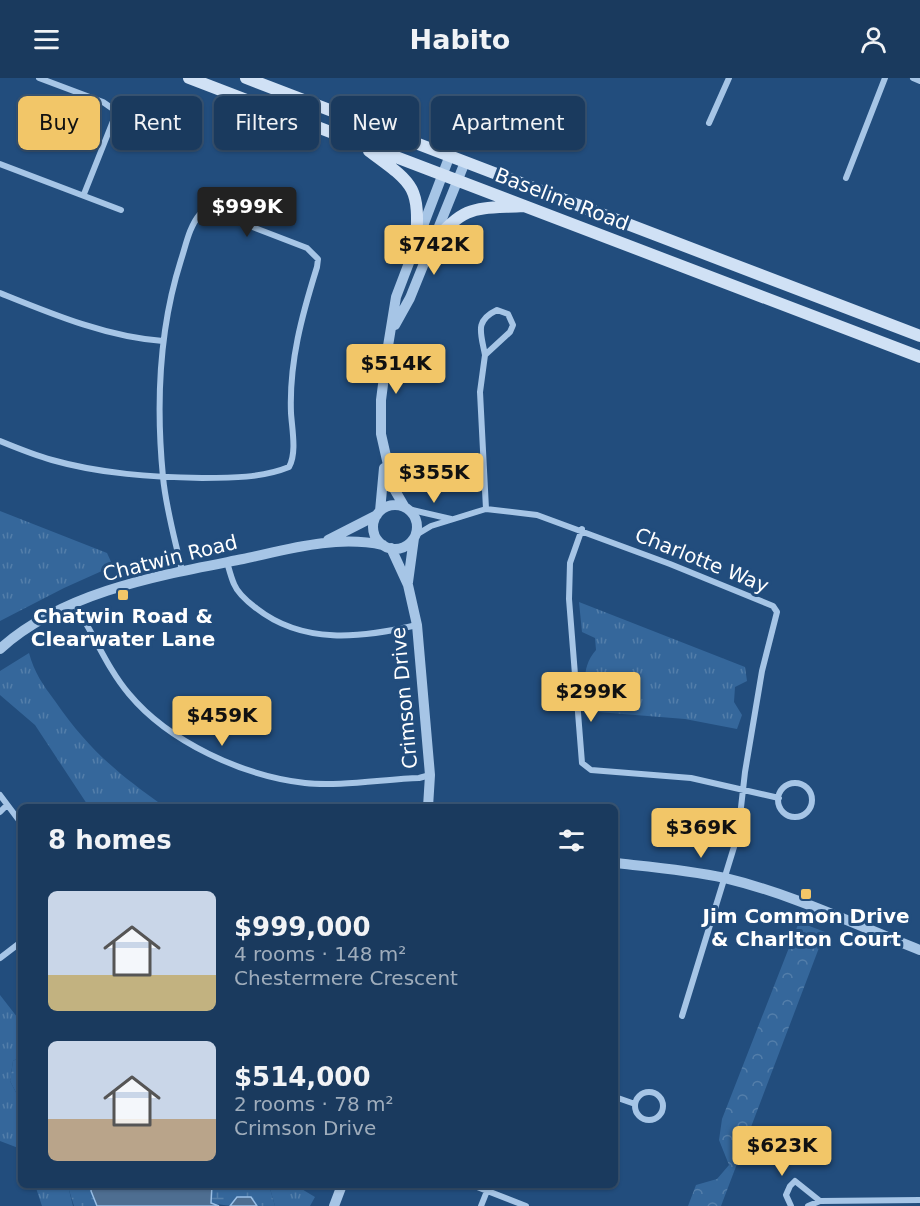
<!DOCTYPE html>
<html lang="en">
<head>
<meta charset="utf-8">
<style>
	body { margin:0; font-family:"DejaVu Sans",sans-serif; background:#274567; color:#f1f3f6; height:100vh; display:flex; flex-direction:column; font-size:22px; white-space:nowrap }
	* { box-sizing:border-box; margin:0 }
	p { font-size:20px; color:#9fadbc }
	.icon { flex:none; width:33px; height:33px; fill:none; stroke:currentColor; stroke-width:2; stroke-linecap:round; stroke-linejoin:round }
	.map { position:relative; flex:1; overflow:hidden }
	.drawer { position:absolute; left:18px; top:726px; width:600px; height:384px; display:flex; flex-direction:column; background:#1a3a5e; border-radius:9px; box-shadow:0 2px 4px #0004,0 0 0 2px #385473 }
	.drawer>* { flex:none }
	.top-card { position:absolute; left:18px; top:18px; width:600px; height:54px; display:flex; gap:12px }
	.price { position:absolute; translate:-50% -51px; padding:0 14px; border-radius:6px; background:#f2c668; color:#111; font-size:20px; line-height:39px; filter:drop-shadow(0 2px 3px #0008) }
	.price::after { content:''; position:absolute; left:50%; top:36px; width:18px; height:14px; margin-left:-9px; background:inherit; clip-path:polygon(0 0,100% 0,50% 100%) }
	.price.on { background:#222; color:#fff }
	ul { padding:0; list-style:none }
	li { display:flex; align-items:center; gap:18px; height:150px; padding:0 30px }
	li span { display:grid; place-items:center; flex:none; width:168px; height:120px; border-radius:9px; color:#555 }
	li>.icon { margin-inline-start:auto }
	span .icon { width:72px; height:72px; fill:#fffc; stroke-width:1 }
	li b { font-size:26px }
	h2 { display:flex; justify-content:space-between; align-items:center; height:72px; padding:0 30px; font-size:26px }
	.tag { padding:0 21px; border-radius:9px; background:#1a3a5e; box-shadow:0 2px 4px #0004,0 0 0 2px #385473; font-size:21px; line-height:54px }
	.tag.on { background:#f2c668; color:#111 }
	header { display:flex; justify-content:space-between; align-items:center; height:78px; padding:0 30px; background:#1a3a5e; font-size:27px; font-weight:800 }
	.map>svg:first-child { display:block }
	.forest { fill:url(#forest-crowns) }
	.wetland { fill:url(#wetland-marsh) }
	.park { fill:url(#park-tufts) }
	.water { fill:#4e6e91; stroke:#9ac0e7; stroke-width:1.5 }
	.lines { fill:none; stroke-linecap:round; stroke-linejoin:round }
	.minor { stroke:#a6c5e6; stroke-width:6 }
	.tertiary { stroke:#a6c5e6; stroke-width:10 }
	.secondary { stroke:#d0e1f5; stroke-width:12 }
	.poi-dot { fill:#f2c668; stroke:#224d7d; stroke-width:2 }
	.labels { text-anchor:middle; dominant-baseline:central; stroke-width:6; stroke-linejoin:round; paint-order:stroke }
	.street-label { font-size:20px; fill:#fff; stroke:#224d7d }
	.poi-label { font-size:20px; font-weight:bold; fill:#fff; stroke:#224d7d }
</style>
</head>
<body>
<header><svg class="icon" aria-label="menu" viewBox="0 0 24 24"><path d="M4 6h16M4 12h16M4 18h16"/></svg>Habito<svg class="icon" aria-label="person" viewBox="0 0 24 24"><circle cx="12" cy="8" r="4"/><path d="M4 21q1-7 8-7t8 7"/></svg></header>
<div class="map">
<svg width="920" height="1128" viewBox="0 0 920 1128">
	<defs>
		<pattern id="forest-crowns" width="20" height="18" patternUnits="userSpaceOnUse" patternTransform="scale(1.5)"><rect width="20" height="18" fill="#35679b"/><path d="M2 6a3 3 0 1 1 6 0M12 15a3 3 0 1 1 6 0" fill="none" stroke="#537eaa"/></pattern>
		<pattern id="wetland-marsh" width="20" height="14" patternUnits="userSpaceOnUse" patternTransform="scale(1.5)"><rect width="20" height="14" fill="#35679b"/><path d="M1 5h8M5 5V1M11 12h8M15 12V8" fill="none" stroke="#537eaa"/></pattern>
		<pattern id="park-tufts" width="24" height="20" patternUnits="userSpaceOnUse" patternTransform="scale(1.5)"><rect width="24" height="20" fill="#35679b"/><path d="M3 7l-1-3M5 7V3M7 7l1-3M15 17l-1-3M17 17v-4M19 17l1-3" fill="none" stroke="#537eaa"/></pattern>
	</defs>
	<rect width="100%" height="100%" fill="#224d7d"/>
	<path class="forest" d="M799,844L825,854L721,1128H688L696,1107L717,1101L729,1087L719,1062L722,1041Z"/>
	<path class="wetland" d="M21,978V1024L10,1003L13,983Z
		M75,1107H92L91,1113L97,1128H74L69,1112Z
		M212,1107H269L275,1128H257L251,1119H237L230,1128L211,1125Z"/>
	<path class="park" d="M0,433L107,475L113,488L64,510L0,543Z
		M579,524L745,589L747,603L735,609L734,624L742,637L737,651L685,641L598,634L587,629C585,607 581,589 596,572L595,560L582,554Z
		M29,575C34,594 43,607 55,623C89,672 117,695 165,729H89L35,647L0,617V593Z
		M0,917L21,944V978L13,983L10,1003L21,1024V1071L0,1063Z
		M35,1107H75L69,1112L73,1128H42Z
		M269,1107H295L315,1119L310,1128H275Z"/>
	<path class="water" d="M92,1107H212L211,1125L219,1128H97L91,1113Z
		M237,1119H251L257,1128H230Z"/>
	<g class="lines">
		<path class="minor" d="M39,0L103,24L113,31V43L84,116
			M913,0L920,3
			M709,45L729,0
			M0,86L121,132
			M846,100L885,0
			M0,215C52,236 107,259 163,263
			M497,232L508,236L513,247L510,254L485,277C481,255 474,243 497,232Z
			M485,277L480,314L486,431
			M0,363C17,370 34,377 52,382C101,396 152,399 202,400C231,400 262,400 289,389C297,375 292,351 291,335C289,284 302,237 317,189L318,181L307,170L216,135L200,136C189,149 186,167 181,182C159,251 156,327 163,399C166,431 175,461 182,493
			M408,431L451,441
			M582,451L570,485L569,521L582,685L591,692L691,700L779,720
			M416,457L431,448L486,431L537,437L670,486L773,528L777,534L762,593L745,694L738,756L682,938
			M227,484C229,491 231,499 234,506C238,516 248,524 256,530C303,567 361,560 417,547
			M74,526C94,555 106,589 129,616C169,664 243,698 305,705C337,709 386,701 419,700L430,697
			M778 722a17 17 0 1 1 34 0a17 17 0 1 1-34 0Z
			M0,717L21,745
			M0,734L7,727
			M0,880L21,864
			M635 1028a14 14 0 1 1 28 0a14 14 0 1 1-28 0Z
			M615,1019L635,1026
			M472,1107L526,1128
			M820,1123L920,1122
			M481,1128L487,1113
			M791,1128L786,1117L790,1108L795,1103L820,1123L808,1128"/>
		<path class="tertiary" d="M395,247L410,220L465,84
			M373 449a22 22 0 1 1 44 0a22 22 0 1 1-44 0Z
			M404,428L393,409L381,356V322L388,268L396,219L450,77
			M380,433L384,390
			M328,462L377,437
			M391,470L408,507L417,547L430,697L428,729
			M408,504L414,460
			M0,571C64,513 162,497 243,481C289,471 336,457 383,467
			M615,785C652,789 689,792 725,800C792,816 856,847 920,872
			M334,1128L342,1107"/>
		<path class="secondary" d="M189,0L920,279
			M246,0L920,258
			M369,73C414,106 420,108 416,165
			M433,165C465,126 475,131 523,128"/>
	</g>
	<g class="poi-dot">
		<rect x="117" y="511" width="12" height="12" rx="3"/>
		<rect x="800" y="810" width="12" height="12" rx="3"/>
	</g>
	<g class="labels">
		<g class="street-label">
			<text transform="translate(562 121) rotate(21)">Baseline Road</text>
			<text transform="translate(170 480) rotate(-14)">Chatwin Road</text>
			<text transform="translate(702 482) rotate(22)">Charlotte Way</text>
			<text transform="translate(404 620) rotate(-95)">Crimson Drive</text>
		</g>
		<g class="poi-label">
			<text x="123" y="538">Chatwin Road &amp;<tspan x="123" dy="23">Clearwater Lane</tspan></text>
			<text x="806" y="838">Jim Common Drive<tspan x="806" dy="23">&amp; Charlton Court</tspan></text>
		</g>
	</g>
</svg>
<b class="price on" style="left:247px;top:160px">$999K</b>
<b class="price" style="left:434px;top:198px">$742K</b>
<b class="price" style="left:396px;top:317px">$514K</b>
<b class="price" style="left:434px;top:426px">$355K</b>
<b class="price" style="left:591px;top:645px">$299K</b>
<b class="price" style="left:222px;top:669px">$459K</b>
<b class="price" style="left:701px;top:781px">$369K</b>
<b class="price" style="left:782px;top:1099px">$623K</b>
<div class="top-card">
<a class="tag on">Buy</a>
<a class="tag">Rent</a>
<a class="tag">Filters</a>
<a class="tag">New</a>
<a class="tag">Apartment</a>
</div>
<section class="drawer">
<h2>8 homes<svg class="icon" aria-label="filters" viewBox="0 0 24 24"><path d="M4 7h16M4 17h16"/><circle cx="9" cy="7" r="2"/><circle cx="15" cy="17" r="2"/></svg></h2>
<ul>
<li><span style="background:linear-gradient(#c9d6e8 70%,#c2b280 0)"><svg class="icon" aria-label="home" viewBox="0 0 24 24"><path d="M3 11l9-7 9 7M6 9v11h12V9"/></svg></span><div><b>$999,000</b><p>4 rooms · 148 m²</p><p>Chestermere Crescent</p></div></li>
<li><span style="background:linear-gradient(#c9d6e8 65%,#b9a48a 0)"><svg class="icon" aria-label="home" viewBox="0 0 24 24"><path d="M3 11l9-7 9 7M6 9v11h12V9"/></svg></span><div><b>$514,000</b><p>2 rooms · 78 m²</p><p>Crimson Drive</p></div></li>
</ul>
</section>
</div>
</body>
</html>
